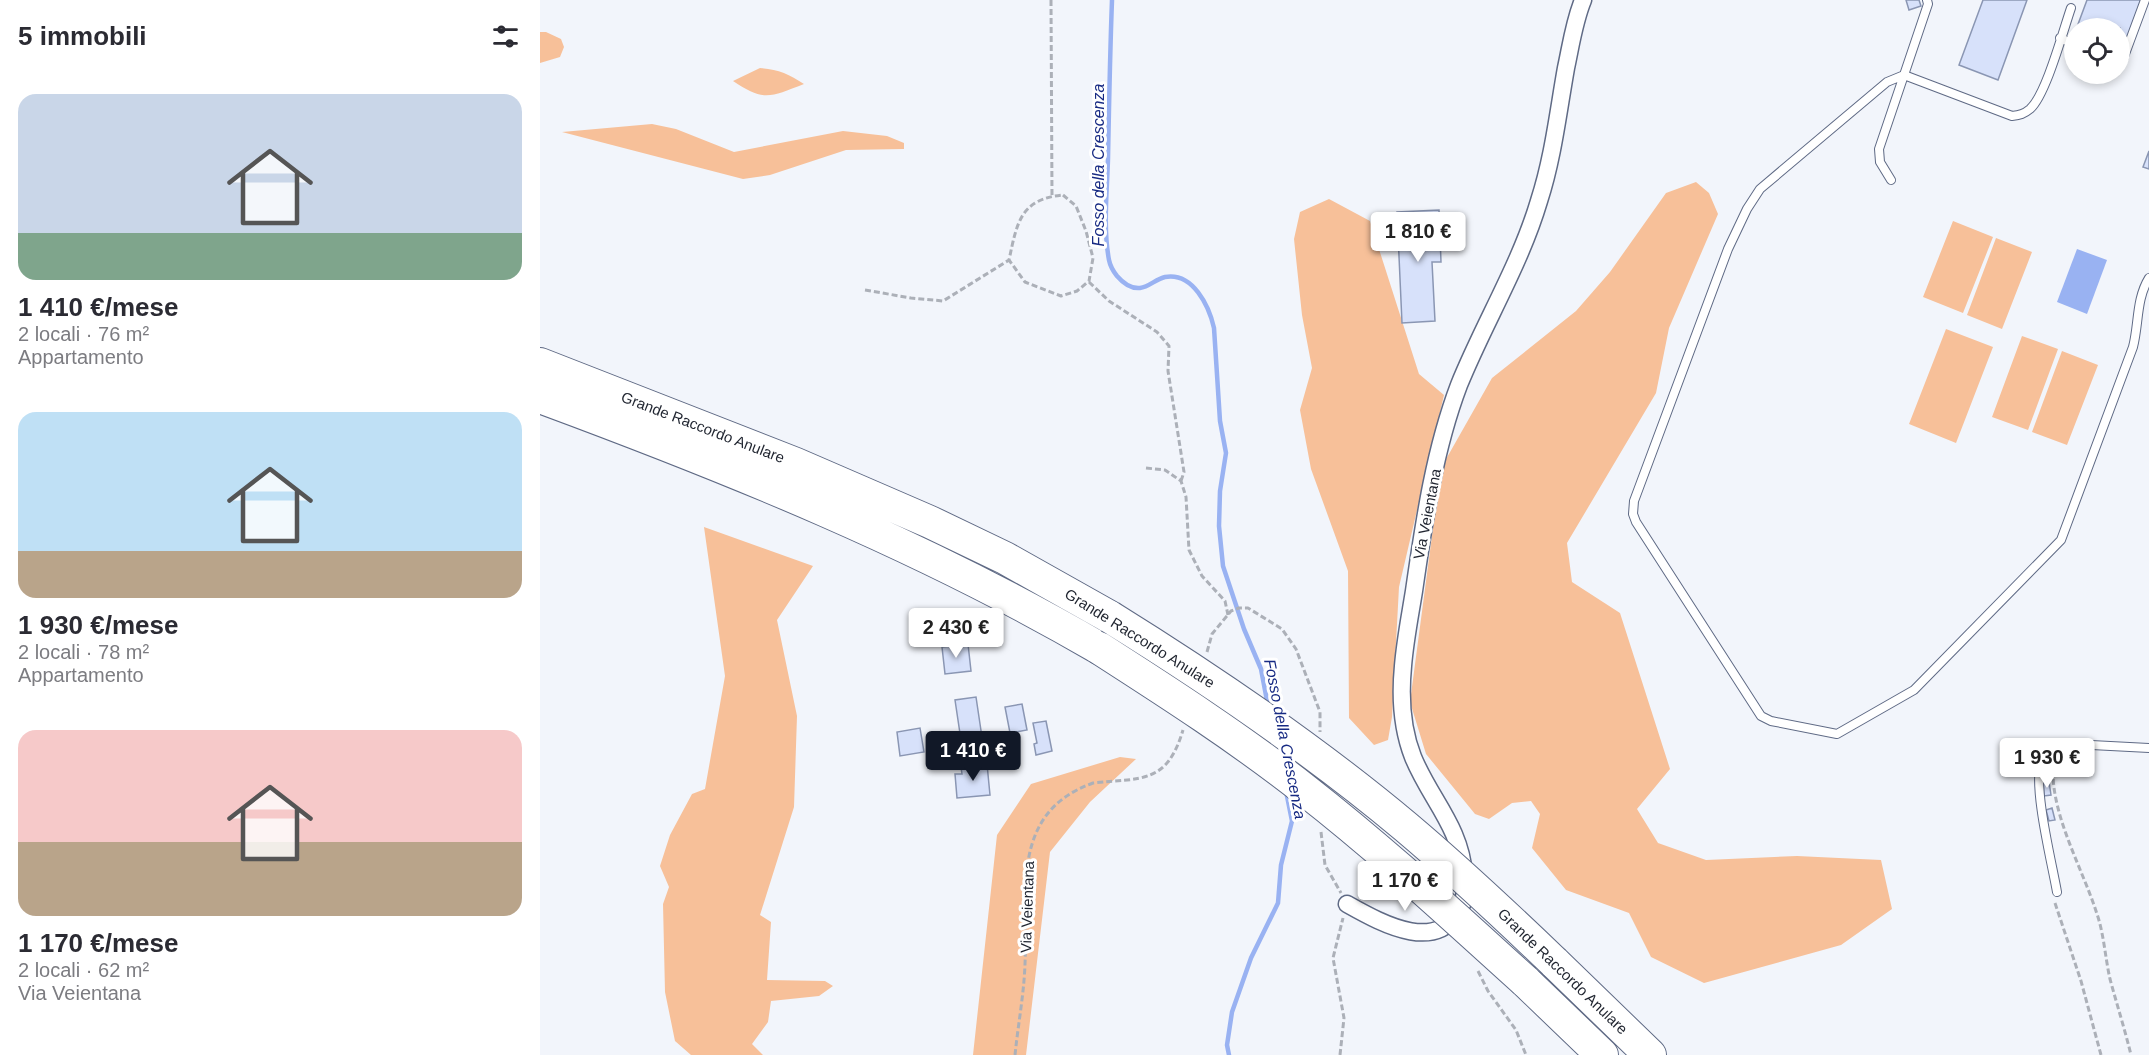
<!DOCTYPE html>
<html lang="it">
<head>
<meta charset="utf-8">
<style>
	body { margin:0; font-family:Arial,sans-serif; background:#f2f2f3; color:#2b2b33; height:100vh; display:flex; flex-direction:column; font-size:22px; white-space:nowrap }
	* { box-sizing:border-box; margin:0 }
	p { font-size:20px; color:#7c7c81 }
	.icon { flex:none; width:33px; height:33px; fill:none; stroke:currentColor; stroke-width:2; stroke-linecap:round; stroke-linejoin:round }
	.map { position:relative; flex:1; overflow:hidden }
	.details { display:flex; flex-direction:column; background:#fff; width:540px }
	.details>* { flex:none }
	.tools { position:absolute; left:1524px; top:18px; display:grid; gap:12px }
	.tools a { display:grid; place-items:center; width:66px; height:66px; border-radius:50%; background:#fff; box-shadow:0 3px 9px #0003; font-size:30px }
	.price { position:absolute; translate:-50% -51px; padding:0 14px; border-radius:6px; background:#fff; color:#222; font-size:20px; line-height:39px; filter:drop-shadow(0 2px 3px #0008) }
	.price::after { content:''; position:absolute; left:50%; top:36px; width:18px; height:14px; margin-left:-9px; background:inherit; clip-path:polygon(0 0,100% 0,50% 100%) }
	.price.current { background:#111827; color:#fff }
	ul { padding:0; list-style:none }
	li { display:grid; align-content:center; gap:12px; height:318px; padding:0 18px }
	li span { display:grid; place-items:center; height:186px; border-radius:18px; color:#555 }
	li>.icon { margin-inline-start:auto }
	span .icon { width:108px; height:108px; fill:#fffc; stroke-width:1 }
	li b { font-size:26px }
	h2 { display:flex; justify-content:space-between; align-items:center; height:72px; padding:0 18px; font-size:26px }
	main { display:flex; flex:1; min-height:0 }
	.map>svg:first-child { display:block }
	.green { fill:#f7c099 }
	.water { fill:#99b2f2 }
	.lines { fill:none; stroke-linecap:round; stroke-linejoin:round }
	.stream { stroke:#99b2f2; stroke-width:4.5 }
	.building { fill:#d7e1fa; stroke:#8a96b3; stroke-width:1.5 }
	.service-casing { stroke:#5f6a85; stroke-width:10 }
	.minor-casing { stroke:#5f6a85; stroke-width:19 }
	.motorway-casing { stroke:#5f6a85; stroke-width:34 }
	.path { stroke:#acb0b8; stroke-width:3; stroke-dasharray:6 3; stroke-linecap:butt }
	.service { stroke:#fff; stroke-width:8 }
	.minor { stroke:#fff; stroke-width:16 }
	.motorway { stroke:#fff; stroke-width:32 }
	.motorway-bridge-casing { stroke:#5f6a85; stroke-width:34; stroke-linecap:butt }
	.motorway-bridge { stroke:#fff; stroke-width:32 }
	.labels { text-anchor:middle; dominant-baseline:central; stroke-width:6; stroke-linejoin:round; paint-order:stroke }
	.street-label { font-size:15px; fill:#1f242f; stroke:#fff }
	.water-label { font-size:16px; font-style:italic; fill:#172a83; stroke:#fff }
</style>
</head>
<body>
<main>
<section class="details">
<h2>5 immobili<svg class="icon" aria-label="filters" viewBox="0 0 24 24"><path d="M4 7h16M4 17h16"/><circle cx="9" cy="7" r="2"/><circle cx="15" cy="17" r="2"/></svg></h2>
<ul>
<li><span style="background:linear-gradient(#c9d6e8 75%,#7fa58c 0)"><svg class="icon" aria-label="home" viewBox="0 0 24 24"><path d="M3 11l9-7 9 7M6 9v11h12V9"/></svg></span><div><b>1 410 €/mese</b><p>2 locali · 76 m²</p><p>Appartamento</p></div></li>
<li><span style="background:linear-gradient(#bfe0f5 75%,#b9a48a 0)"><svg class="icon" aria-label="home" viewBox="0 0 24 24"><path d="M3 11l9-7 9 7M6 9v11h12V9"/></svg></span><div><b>1 930 €/mese</b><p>2 locali · 78 m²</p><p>Appartamento</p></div></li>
<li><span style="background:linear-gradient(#f6c9c9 60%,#b9a48a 0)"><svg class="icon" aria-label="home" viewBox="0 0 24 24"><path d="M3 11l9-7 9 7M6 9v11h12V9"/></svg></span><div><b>1 170 €/mese</b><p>2 locali · 62 m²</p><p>Via Veientana</p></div></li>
</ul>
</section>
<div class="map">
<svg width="1609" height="1055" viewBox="0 0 1609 1055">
	<rect width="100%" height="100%" fill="#f2f5fb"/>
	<path class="green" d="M0,32H6L21,39L24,47L20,57L0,63Z
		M220,68C238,69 249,74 264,84C230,97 224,102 193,81Z
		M112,124L136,129L194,152L303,131L347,136L364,143V149L306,150L230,175L203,179L22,132Z
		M1156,182L1169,193L1178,214L1129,328L1116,393L1027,543L1032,582L1080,613L1130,769L1097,809L1118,843L1166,860L1257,856L1341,860L1352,909L1301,945L1164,983L1111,957L1089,913L1026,890L992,848L1000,814L991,801L972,803L949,819L935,814L886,754L870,702L901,468L952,378L1036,311L1070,272L1126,193Z
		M789,199L830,221L879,374L904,395L859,587L852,717L848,740L834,745L809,718L808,571L771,469L760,410L772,368L762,315L754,239L760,212Z
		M1413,221L1453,237L1423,313L1383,297Z
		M1456,238L1492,252L1462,329L1427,315Z
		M1406,329L1453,347L1416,443L1369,424Z
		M1482,336L1518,349L1488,430L1452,417Z
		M1522,351L1558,365L1527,445L1492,432Z
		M164,527L273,566L237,620L257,716L254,807L220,915L231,922L227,980L285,981L293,986L279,996L231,1001L228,1022L212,1044L223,1055H151L135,1041L125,992L123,904L129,887L120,866L130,835L152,794L165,789L185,676Z
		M580,757L596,759L550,802L510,852L486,1055H433L457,835L491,784Z"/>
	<path class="water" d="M1537,249L1567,260L1547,314L1517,302Z"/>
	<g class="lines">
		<path class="stream" d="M572,0C570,53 569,106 568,159C567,192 563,228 569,260C570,265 573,271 577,276C583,283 590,289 600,288C609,287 616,279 625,277C653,272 669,306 674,328L680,421L686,453L680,491L679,526L683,566L704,629L721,669L728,706
			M689,1055L687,1045L692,1012L711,958L738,903L741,865L752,821L746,791"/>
	</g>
	<path class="building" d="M1366,0H1379L1381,6L1369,10Z
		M1443,0H1487L1458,80L1419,65Z
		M1547,0H1603L1587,45L1580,42V28H1542L1537,27Z
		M1609,151V169L1603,167Z
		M899,210L901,262H892L895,321L862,323L857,212Z
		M428,644L431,671L405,674L402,647Z
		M436,697L443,744L422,747L415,700Z
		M482,704L487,730L470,733L465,707Z
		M506,721L512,751L496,755L494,744L497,743L493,723Z
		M380,728L384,752L360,756L357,732Z
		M447,764L450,795L417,798L415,774H422L421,767Z
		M1509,782L1511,795L1504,796L1503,783Z
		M1512,808L1515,820L1509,821L1506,810Z"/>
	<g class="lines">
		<g class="service-casing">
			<path id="service" d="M1531,8C1523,31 1506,95 1490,109C1484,114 1480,115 1472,116L1364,75L1347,82L1220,189L1207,209L1188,249L1094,501L1093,514L1096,522L1221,716L1231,721L1297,734L1374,690L1521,540L1593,347C1599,324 1596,299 1609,278
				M1520,38L1534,44
				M1580,61L1582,62L1605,0
				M1351,180L1340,162L1339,149L1388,4L1387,0
				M1517,892C1512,863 1493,788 1501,763C1503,755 1508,749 1513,743L1609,748"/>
		</g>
		<g class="minor-casing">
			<path id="minor" d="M807,904C841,923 902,958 923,902C926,893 925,884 924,875C921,827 890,799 873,757C862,729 860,697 863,666C865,641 870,616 874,591C884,522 894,451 919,385C944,323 980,265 999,201C1013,158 1018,113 1026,68C1031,45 1034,22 1043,0"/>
		</g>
		<g class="motorway-casing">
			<path id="motorway" d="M0,364L256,464L390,522L465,558L570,617
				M0,397C192,468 382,545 559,648
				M1014,962L1110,1055
				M985,981L1062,1055"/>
		</g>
		<path class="path" d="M511,0L512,196
			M523,195L536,206L546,231L553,258L549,281L537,291L521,296L485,282L469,260C477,223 480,199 523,195Z
			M549,282L569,301L617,332L629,346L628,371L644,472L641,481
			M325,290L371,298L403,301L469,260
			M606,468L625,470L641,481L646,497L649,550L662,576L685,601L688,615
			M667,652L672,634L691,611L699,608H708L742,629L756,649L780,712V732
			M1513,770C1512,816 1542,868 1556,911C1564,933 1565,957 1570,979C1577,1005 1585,1030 1591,1055
			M781,832L785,865L801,893
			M1515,903L1541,981L1561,1055
			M938,971L948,991L976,1030L986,1055
			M475,1055C478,1025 484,994 485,964C488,893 469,813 553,783C602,778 627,784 643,730
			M800,1055L804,1018L793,958L803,918"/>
		<use href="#service" class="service"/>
		<use href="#minor" class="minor"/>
		<use href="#motorway" class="motorway"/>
		<g class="motorway-bridge-casing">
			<path id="motorway-bridge" d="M570,617C673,681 773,749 866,827C917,870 966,916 1014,962
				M559,648C629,693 699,738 765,790C842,850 913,916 985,981"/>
		</g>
		<use href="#motorway-bridge" class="motorway-bridge"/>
	</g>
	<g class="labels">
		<g class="street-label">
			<text transform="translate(163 427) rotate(21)">Grande Raccordo Anulare</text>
			<text transform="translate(887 514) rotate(-79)">Via Veientana</text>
			<text transform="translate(600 638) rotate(32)">Grande Raccordo Anulare</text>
			<text transform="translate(487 907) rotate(-88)">Via Veientana</text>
			<text transform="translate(1023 971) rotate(44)">Grande Raccordo Anulare</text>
		</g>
		<g class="water-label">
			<text transform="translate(558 165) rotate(-90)">Fosso della Crescenza</text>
			<text transform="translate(745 739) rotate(79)">Fosso della Crescenza</text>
		</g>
	</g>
</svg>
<div class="tools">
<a><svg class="icon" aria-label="locate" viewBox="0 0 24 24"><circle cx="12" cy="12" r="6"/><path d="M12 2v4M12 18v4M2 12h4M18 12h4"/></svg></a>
</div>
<b class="price" style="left:878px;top:263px">1 810 €</b>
<b class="price" style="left:416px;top:659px">2 430 €</b>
<b class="price current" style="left:433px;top:782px">1 410 €</b>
<b class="price" style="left:1507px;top:789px">1 930 €</b>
<b class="price" style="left:865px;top:912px">1 170 €</b>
</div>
</main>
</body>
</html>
